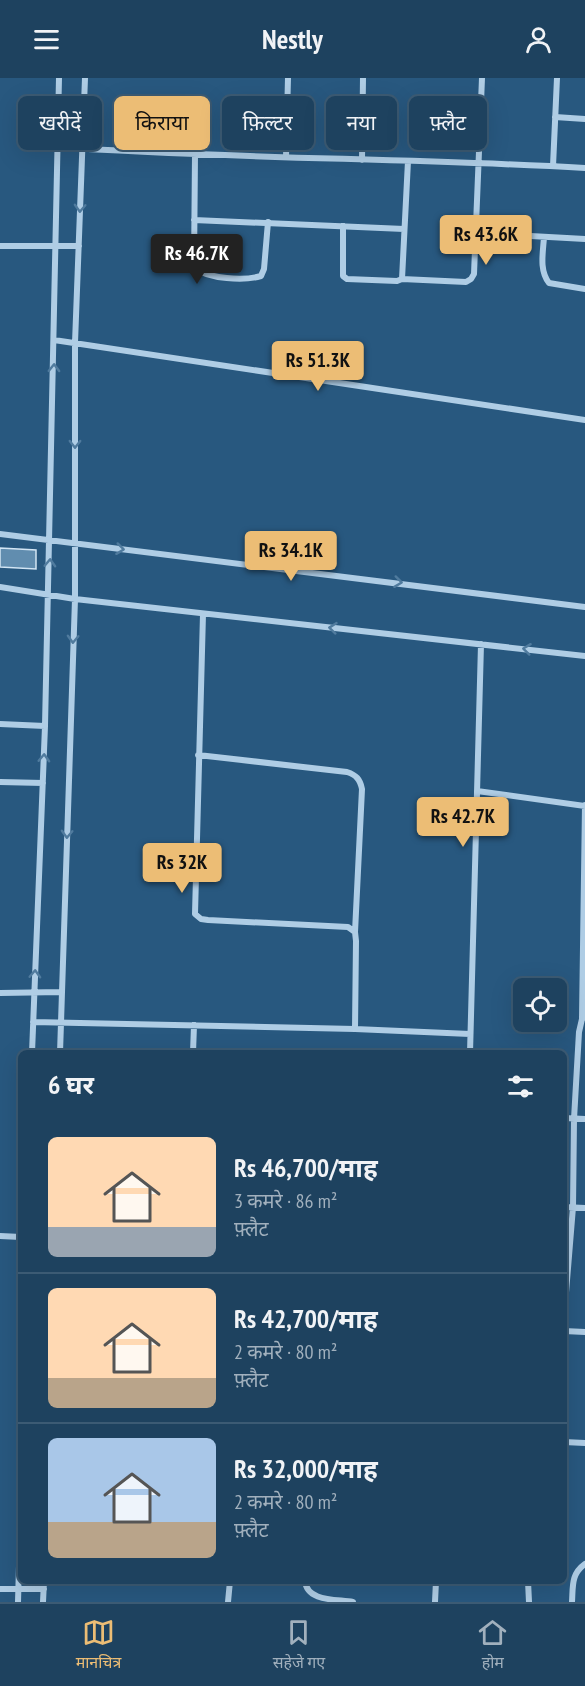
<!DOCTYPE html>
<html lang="hi">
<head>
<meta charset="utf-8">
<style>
	body { margin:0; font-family:"PT Sans Narrow","Noto Sans Devanagari",sans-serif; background:#2b4d68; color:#f1f3f6; height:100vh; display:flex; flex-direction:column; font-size:22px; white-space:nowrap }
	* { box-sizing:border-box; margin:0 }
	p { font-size:20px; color:#a1b0bd }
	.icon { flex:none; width:33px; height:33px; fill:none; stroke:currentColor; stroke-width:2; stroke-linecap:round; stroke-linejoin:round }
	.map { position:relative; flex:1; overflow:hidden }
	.details { position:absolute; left:18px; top:972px; width:549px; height:534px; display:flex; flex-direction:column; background:#1e425f; border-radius:9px; box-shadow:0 6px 24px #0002,0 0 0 2px #3c5b74 }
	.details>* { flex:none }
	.hud { position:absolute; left:18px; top:18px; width:549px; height:54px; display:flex; gap:12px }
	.controls { position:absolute; left:513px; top:900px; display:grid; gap:12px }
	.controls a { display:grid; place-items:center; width:54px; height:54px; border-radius:9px; background:#1e425f; box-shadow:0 6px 24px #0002,0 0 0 2px #3c5b74; font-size:30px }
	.price { position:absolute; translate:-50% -51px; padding:0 14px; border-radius:6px; background:#ecbd75; color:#111; font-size:20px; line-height:39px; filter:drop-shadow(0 2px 3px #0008) }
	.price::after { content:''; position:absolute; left:50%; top:36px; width:18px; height:14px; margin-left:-9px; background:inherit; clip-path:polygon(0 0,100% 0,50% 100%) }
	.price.current { background:#222; color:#fff }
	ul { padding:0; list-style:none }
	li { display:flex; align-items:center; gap:18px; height:150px; padding:0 30px }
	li+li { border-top:2px solid #3c5b74 }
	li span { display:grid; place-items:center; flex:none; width:168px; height:120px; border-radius:9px; color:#555 }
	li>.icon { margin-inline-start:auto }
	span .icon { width:72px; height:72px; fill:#fffc; stroke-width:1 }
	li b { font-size:26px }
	h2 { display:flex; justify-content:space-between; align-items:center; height:72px; padding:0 30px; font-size:26px }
	.chip { padding:0 21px; border-radius:9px; background:#1e425f; box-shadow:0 6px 24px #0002,0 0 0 2px #3c5b74; font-size:21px; line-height:54px }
	.chip.current { background:#ecbd75; color:#111 }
	header { display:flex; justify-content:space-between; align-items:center; height:78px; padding:0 30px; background:#1e425f; font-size:27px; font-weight:700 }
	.tab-bar { display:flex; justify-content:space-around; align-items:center; height:84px; border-top:2px solid #3c5b74; background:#1e425f; font-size:16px; color:#a1b0bd }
	.tab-bar a { display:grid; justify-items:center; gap:3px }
	.tab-bar .current { color:#ecbd75 }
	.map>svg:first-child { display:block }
	.building { fill:#618daf; stroke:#d2e5f4; stroke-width:1.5 }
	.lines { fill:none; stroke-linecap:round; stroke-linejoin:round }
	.minor { stroke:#afcde5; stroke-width:6 }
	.oneway { stroke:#507b9e }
</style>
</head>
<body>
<header><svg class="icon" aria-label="menu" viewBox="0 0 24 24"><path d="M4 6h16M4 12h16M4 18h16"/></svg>Nestly<svg class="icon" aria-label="person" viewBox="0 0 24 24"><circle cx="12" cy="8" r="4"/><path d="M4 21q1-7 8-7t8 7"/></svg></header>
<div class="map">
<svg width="585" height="1524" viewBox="0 0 585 1524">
	<rect width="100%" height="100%" fill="#28587f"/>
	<path class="building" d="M0,470L36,472V491L0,489Z"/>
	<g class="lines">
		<path class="minor" d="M555,39L585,41
			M57,69C233,81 409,80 585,90
			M195,76L194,190C209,201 244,203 261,198L264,191L268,144
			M286,79L288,0
			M362,82L363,0
			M553,88L557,0
			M194,142L404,151
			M343,148V198L347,201L397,203L402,201L408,83
			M475,155L585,161
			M544,159C543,175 539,192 549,205L585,211
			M0,168H79
			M402,201L466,204L471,201L474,196L482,0
			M54,262L585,342
			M0,456L585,529
			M0,509L75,521L585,578
			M203,536L195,836L201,841L208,842L348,849L355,854L356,863L355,951
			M0,646L45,648
			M198,677L347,694C356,697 360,701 362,711L355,854
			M0,704L43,705
			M477,713L585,728
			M0,915L61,914
			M582,941L585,727
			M33,944L355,951L470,956
			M32,975L45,648L59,0
			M60,975L75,521V265L85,0
			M193,975L194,947
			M470,975L481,566
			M564,1040L585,1041
			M564,1129L585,1130
			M0,1158L21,1159
			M564,1239L573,1129L574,1041L579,954L582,941L585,939
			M564,1253L585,1254
			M564,1364L585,1365
			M305,1503C307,1524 337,1521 353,1524
			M528,1503L529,1524
			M0,1511H44
			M18,1524L21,1417
			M43,1524L44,1503
			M228,1524L230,1503
			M435,1524L436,1503
			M572,1524C573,1508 571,1496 585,1486"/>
	</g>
	<defs><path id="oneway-chevron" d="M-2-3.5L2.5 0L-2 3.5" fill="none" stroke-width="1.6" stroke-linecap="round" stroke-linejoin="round" transform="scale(1.5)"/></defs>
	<g class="oneway">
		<use href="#oneway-chevron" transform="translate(80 130) rotate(92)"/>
		<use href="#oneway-chevron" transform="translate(54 290) rotate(-89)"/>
		<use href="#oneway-chevron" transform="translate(75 366) rotate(90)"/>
		<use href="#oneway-chevron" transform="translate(120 471) rotate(7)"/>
		<use href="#oneway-chevron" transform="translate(50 485) rotate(-88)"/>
		<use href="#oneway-chevron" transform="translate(398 504) rotate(7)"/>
		<use href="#oneway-chevron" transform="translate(333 550) rotate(-174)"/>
		<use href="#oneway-chevron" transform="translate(73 561) rotate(92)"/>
		<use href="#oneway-chevron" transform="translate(527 571) rotate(-173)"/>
		<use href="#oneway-chevron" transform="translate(44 680) rotate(-88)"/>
		<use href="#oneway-chevron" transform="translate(67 756) rotate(92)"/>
		<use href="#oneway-chevron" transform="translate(35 896) rotate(-88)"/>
	</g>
</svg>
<div class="controls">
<a><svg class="icon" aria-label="locate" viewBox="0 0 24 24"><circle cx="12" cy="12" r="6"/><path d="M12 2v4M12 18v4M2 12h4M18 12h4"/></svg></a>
</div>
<b class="price" style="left:486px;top:188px">Rs 43.6K</b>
<b class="price current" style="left:197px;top:207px">Rs 46.7K</b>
<b class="price" style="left:318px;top:314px">Rs 51.3K</b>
<b class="price" style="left:291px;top:504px">Rs 34.1K</b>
<b class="price" style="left:463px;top:770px">Rs 42.7K</b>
<b class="price" style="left:182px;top:816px">Rs 32K</b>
<div class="hud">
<a class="chip">खरीदें</a>
<a class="chip current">किराया</a>
<a class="chip">फ़िल्टर</a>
<a class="chip">नया</a>
<a class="chip">फ़्लैट</a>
</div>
<section class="details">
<h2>6 घर<svg class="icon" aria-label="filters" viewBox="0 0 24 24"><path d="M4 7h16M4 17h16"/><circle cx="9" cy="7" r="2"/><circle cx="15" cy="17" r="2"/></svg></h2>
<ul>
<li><span style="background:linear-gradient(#ffd9b3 75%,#9aa5b1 0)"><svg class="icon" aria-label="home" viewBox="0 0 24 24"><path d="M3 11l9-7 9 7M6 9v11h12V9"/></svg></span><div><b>Rs 46,700/माह</b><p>3 कमरे · 86 m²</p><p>फ़्लैट</p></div></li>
<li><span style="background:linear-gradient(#ffd9b3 75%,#b9a48a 0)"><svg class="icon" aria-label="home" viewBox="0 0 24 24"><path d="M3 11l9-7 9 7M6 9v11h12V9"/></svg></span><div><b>Rs 42,700/माह</b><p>2 कमरे · 80 m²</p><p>फ़्लैट</p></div></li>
<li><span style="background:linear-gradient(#a9c7e8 70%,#b9a48a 0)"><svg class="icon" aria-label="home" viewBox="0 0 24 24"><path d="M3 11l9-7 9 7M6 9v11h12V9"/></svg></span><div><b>Rs 32,000/माह</b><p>2 कमरे · 80 m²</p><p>फ़्लैट</p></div></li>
</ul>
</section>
</div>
<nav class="tab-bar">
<a class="current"><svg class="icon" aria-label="map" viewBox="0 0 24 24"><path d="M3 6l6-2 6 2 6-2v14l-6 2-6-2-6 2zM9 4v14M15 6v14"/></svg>मानचित्र</a>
<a><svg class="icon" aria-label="saved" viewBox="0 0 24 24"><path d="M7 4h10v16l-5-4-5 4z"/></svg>सहेजे गए</a>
<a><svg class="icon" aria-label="home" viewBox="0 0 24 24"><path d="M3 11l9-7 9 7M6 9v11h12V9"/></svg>होम</a>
</nav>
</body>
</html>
